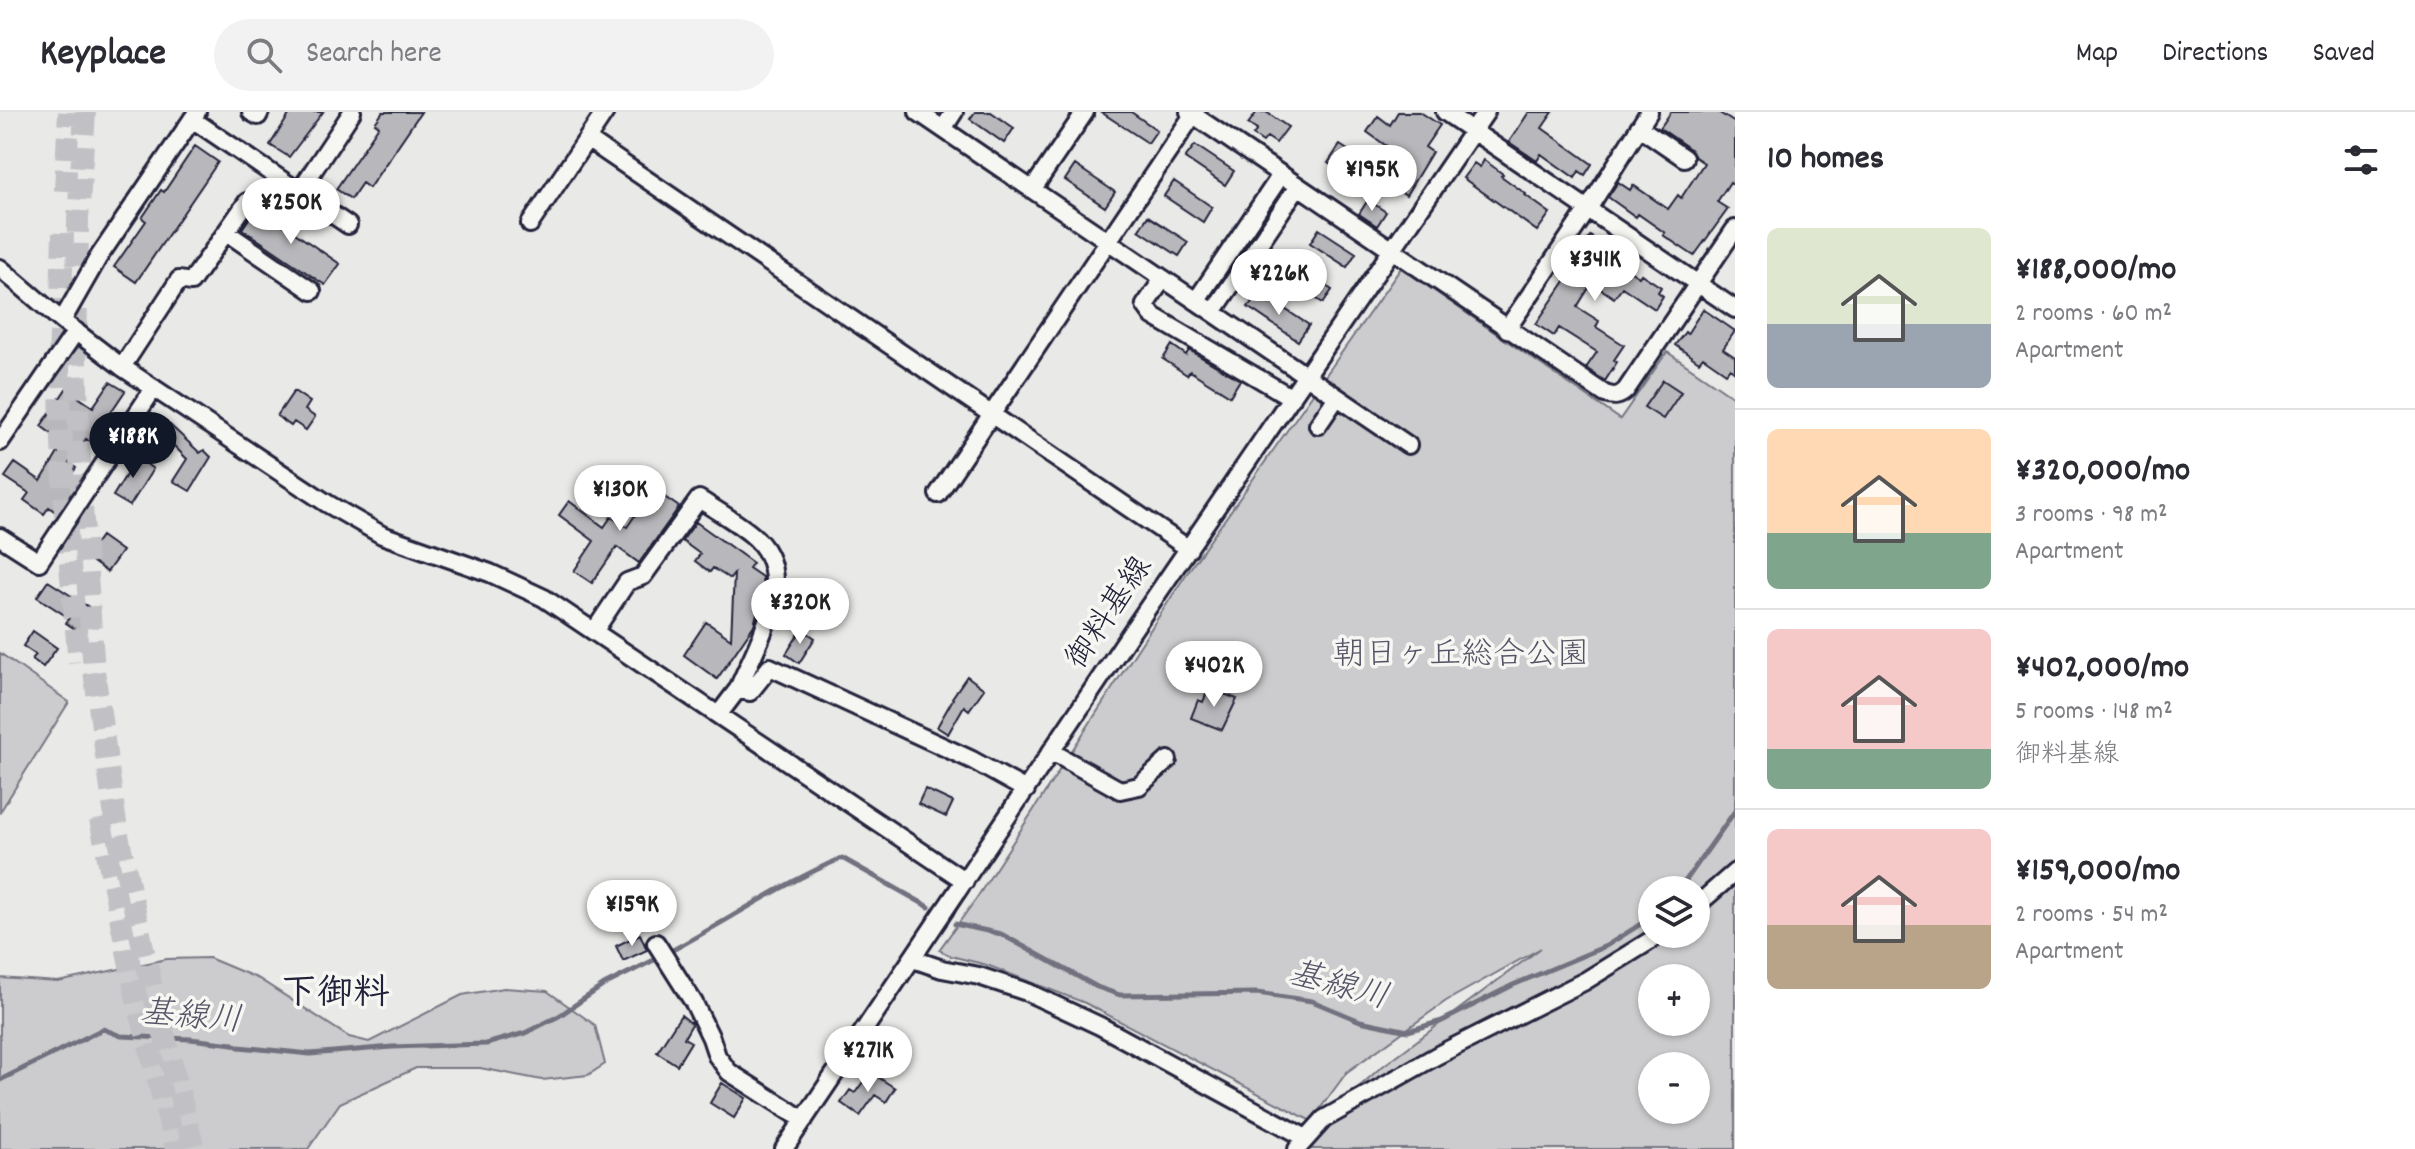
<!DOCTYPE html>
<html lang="en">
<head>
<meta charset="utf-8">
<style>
	body { margin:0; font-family:Dekko,"Klee One",sans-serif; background:#f2f2f3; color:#2b2b33; height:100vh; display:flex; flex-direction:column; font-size:30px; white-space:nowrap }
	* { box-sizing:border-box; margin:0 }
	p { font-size:26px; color:#7c7c81 }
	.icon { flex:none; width:44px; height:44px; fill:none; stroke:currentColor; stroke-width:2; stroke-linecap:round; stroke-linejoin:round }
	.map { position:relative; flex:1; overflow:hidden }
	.drawer { display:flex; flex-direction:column; background:#fff; width:680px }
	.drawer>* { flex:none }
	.tools { position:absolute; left:1638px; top:764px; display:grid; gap:16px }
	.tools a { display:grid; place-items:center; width:72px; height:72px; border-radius:50%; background:#fff; box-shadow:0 2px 6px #0004; font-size:40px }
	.price { position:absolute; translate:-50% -68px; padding:0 18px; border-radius:28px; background:#fff; color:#222; font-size:26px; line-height:52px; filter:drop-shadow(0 2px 4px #0008) }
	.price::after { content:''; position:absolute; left:50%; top:48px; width:24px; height:18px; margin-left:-12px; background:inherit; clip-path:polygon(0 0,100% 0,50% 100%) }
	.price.active { background:#111827; color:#fff }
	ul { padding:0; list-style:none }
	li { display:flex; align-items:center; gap:24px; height:200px; padding:0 32px }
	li+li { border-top:2px solid #e1e1e2 }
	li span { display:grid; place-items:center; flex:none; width:224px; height:160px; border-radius:12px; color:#555 }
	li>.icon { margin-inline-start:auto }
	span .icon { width:96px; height:96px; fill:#fffc; stroke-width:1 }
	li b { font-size:34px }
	h2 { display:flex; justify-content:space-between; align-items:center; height:96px; padding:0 32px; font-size:34px }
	header { display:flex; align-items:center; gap:48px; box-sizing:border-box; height:112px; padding:0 40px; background:#fff; border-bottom:2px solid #e1e1e2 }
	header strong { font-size:38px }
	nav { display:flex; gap:44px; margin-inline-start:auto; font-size:28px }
	.search { width:560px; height:72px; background:#f2f2f3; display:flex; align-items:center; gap:20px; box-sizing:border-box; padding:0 28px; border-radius:44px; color:#7c7c81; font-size:30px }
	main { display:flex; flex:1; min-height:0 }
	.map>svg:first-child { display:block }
	.green { fill:#ccccce; stroke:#777784; stroke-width:2; fill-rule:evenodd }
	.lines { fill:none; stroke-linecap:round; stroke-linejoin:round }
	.stream { stroke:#71717f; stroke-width:5 }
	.building { fill:#b8b8bc; stroke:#22223b; stroke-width:2 }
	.highway-tunnel { stroke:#c1c1c5; stroke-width:22; stroke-dasharray:22 11; stroke-linecap:butt }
	.minor-casing { stroke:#22223b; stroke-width:22 }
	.minor { stroke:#f6f6f2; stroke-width:16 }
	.labels { text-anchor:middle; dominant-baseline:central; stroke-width:7; stroke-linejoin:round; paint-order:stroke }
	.street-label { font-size:32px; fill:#22223b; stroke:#f6f6f2 }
	.park-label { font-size:32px; fill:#555567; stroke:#f6f6f2 }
	.water-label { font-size:34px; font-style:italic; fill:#565668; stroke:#f6f6f2 }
	.quarter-label { font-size:36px; font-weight:bold; fill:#22223b; stroke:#f6f6f2 }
</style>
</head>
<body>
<header>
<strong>Keyplace</strong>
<div class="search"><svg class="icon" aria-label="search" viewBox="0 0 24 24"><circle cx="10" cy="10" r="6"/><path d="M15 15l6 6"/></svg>Search here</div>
<nav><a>Map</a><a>Directions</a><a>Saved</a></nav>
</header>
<main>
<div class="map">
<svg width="1735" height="1037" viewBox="0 0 1735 1037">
	<rect width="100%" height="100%" fill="#e9e9e7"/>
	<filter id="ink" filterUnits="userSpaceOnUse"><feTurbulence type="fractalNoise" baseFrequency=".0125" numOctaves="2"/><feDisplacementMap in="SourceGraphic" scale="16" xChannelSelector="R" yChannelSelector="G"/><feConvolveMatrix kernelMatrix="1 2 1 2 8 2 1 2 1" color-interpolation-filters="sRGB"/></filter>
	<g filter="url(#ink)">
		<path class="green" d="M1401,156L1620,307L1667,240L1735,286V1037H1309L1359,975L1379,957L1541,836L1446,889L1347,960L1311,1009L1085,891L987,853L951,844L939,838L976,787L1185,464ZM1652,778H1696V822H1652ZM1652,866H1696V910H1652ZM1652,954H1696V998H1652Z
			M0,541L69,590L0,700Z
			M209,846L259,867L349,925L369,930L462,883L504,876L547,879L595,913L605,952L588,963L542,968L480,956H416L340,991L308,1037H0V866L58,870L167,847Z"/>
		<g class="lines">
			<path class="stream" d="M1679,778L1735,699
				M955,812L1001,822L1097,875L1120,883L1257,881L1312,889L1360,909L1408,919L1442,909L1513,873L1606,834L1652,805
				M667,841C726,810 781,772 842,746L929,795
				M0,968L103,917L121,924L190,927L233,932L239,935L310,942L392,935L486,932L525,921L559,904L604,873L658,846"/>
		</g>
		<path class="building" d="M291,0H323L289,45L270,33Z
			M383,0H421L369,76L362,71L351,87L336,77L379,14L375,11Z
			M975,0H991L1014,16L1004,31L970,7Z
			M1101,0H1131L1157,18L1148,31Z
			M1257,0H1266L1288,15L1276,31L1267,25L1263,30L1253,23L1257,18L1248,12Z
			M1398,0H1420L1440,13L1425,35L1432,40L1406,83L1376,63L1392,38L1367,20L1378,4L1390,13Z
			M1529,0H1553L1542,16L1592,52L1585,63L1579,59L1575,66L1541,42L1537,49L1509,30Z
			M1671,0H1718L1735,11V74L1730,70L1717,90L1728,97L1694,144L1663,123L1665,121L1638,102L1636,105L1608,85L1618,70L1630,78L1633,73L1668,97L1678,83L1681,86L1704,51L1695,45L1690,37L1660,16Z
			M1195,33L1234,59L1225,73L1185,46Z
			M1340,33L1363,48L1351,66L1328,51Z
			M195,34L218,50L136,170L114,155L146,109L142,106L161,78L164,80Z
			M1484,48L1503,62L1501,64L1526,82L1525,83L1550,101L1537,119L1463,66L1474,51L1480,55Z
			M1075,53L1115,80L1105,95L1065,68Z
			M1174,69L1212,95L1203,110L1164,84Z
			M1368,88L1386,100L1377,114L1359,102Z
			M257,95L340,152L325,173L242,117Z
			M1148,104L1188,130L1179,144L1139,118Z
			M1319,117L1356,141L1347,155L1310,131Z
			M1590,124L1614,140L1610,146L1639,165L1641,162L1661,175L1658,180L1663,184L1655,197L1622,175L1614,186L1592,171L1577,195L1599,209L1596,215L1624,233L1614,248L1617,250L1605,269L1586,256L1597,240L1559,216L1554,224L1536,212L1584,141L1580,138Z
			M1295,153L1332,178L1323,191L1286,167Z
			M1257,183L1269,191L1271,188L1309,213L1298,229L1248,195Z
			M1703,197L1735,219L1723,237L1735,245V260L1730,256L1726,261L1703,245L1699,250L1675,233L1685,220L1687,222Z
			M1172,233L1186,243L1189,238L1240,268L1230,284L1190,259L1187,263L1163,247Z
			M1663,268L1681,280L1663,307L1644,295Z
			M110,270L125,279L107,306L110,308L106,314L110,318L102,330L97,326L93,332L86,327L69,351L76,356L69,366L77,372L58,402L49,395L44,402L24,388L29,381L5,365L15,351L41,369L64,331L41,314L66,277L93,295Z
			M294,279L310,290L305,298L315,305L306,318L294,310L291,314L277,304Z
			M170,313L200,341L204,338L211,345L190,379L173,369L187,347L162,322Z
			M131,340L153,357L130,394L113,384L131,355L124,351Z
			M653,377L679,395L639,451L617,435L592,471L574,459L594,429L559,403L569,389L604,415L611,405L627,415Z
			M696,410L753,451L749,456L762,465L763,478L754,513L717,567L684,543L706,510L731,527L734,462L730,467L713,456L710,460L695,449L700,442L682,429Z
			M101,424L122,439L107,460L86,445Z
			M48,469L95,499L81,521L66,511L69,506L37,485Z
			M802,517L815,526L799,551L786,542Z
			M33,519L57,536L43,555L32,547L36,543L23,534Z
			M967,564L984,577L969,598L964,594L948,622L937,615L953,587L952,586Z
			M1209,576L1237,587L1222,618L1191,606L1198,588L1203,590Z
			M925,677L953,690L946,705L918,692Z
			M640,822L647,838L623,849L616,834Z
			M681,903L692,912L684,926L691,930L677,953L657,940Z
			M870,960L895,976L886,990L875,983L860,1004L841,991L850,978L855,981Z
			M722,971L746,986L734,1006L710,991Z"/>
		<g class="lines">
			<path class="highway-tunnel" d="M85,0L78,108L76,250L82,395L94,559L117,719L153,880L194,1037
				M65,79L69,0
				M63,121L59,257L65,400L79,550
				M100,707L136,883L176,1037"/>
			<g class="minor-casing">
				<path id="minor" d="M251,0L258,4L260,0
					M918,0L1408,333
					M1189,0L1605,282C1614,285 1619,285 1626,278L1735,117
					M1445,0L1735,197
					M192,7L348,113
					M1639,15L1684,46
					M943,17L954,0
					M587,27L1189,437
					M1032,78L1085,0
					M299,80L352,0
					M530,112L605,0
					M226,120L312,179
					M0,156L62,209L122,255L328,392L382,423L490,461L544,486L965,769
					M1163,167L1145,193L1153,204L1292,286
					M1196,189L1281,63
					M1213,200L1298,74
					M62,209L98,146L197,0
					M1507,217L1588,97L1649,0
					M122,255L179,168L191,170L247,90
					M1318,313L1337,285
					M0,330L76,219
					M938,382L1195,0
					M0,425L39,450L154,276
					M595,518L627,470L643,464L699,387C716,398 735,409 751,422C801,462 757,531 738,577
					M719,602L738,577L750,580L770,555L972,648L1026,678
					M1052,640L1120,678L1139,674L1168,648
					M1696,794L1735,760
					M656,831L694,891L711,926L717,944L729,960L804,1008
					M913,847L942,857L979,864L1027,880L1100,914L1306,1026
					M784,1037L1132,519L1486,0
					M1297,1037L1324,1007L1438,943L1585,869L1661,822"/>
			</g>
			<use href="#minor" class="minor"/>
		</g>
	</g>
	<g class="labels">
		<g class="street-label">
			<text transform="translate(1111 502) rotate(-56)">御料基線</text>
		</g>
		<g class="park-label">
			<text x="1461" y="545">朝日ヶ丘総合公園</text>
		</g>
		<g class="water-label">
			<text transform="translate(1338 876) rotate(15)">基線川</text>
			<text transform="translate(191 907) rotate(5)">基線川</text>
		</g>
		<g class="quarter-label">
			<text x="335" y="884">下御料</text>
		</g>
	</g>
</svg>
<div class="tools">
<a><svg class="icon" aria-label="layers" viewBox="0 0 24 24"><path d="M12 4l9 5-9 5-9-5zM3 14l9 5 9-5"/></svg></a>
<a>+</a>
<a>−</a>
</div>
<b class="price" style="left:1372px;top:101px">¥195K</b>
<b class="price" style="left:291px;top:134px">¥250K</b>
<b class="price" style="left:1595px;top:191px">¥341K</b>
<b class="price" style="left:1279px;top:205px">¥226K</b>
<b class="price active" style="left:133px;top:368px">¥188K</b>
<b class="price" style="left:620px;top:421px">¥130K</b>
<b class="price" style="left:800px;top:534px">¥320K</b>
<b class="price" style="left:1214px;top:597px">¥402K</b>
<b class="price" style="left:632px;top:836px">¥159K</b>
<b class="price" style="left:868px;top:982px">¥271K</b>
</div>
<section class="drawer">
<h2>10 homes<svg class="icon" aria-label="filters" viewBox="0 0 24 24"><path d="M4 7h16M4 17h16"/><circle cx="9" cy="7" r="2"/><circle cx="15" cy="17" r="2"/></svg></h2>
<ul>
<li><span style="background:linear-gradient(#dfe7d0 60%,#9aa5b1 0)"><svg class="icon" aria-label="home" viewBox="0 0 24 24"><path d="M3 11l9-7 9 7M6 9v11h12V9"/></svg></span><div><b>¥188,000/mo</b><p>2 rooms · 60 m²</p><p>Apartment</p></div></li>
<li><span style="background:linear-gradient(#ffd9b3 65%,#7fa58c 0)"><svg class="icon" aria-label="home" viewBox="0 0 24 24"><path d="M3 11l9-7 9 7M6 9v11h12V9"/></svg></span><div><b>¥320,000/mo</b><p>3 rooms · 98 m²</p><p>Apartment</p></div></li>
<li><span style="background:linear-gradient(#f6c9c9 75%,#7fa58c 0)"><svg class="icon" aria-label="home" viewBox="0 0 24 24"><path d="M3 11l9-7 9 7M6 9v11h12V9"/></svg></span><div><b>¥402,000/mo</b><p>5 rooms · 148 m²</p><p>御料基線</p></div></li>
<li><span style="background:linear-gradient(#f6c9c9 60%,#b9a48a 0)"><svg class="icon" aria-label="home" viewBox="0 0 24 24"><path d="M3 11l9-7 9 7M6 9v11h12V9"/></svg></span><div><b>¥159,000/mo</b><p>2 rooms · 54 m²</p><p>Apartment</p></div></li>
</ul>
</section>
</main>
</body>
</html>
